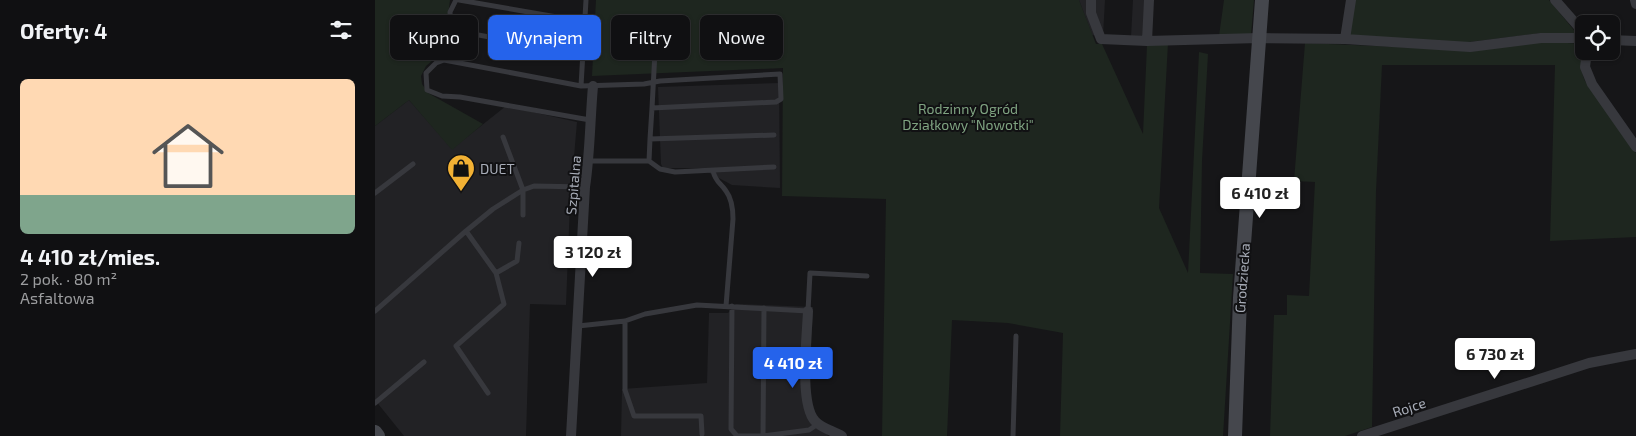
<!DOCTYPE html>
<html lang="pl">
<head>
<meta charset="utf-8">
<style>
	body { margin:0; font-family:"Exo 2",sans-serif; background:#1e1e20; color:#f1f3f6; height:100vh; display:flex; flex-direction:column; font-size:19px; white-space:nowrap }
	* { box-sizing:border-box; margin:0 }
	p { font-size:16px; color:#9c9d9f }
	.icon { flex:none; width:28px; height:28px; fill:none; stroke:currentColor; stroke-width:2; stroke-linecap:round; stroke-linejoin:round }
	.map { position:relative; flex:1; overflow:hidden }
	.side { display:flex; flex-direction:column; background:#101012; width:375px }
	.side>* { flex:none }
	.hud { position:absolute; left:15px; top:15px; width:475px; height:45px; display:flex; gap:10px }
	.controls { position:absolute; left:1200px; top:15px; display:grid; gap:10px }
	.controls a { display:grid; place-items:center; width:45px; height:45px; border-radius:8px; background:#101012; box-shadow:0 1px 4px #0004,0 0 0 1px #303032; font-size:25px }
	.price { position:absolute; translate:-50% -42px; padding:0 11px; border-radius:5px; background:#fff; color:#222; font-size:16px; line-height:32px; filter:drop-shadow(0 1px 2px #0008) }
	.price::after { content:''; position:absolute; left:50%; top:30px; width:15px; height:11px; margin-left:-8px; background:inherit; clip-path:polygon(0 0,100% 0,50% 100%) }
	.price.selected { background:#2563eb; color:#fff }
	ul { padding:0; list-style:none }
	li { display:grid; align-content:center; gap:10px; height:265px; padding:0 20px }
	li+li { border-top:1px solid #303032 }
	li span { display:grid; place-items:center; height:155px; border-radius:8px; color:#555 }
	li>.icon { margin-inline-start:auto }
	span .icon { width:90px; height:90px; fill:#fffc; stroke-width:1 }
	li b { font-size:21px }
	h2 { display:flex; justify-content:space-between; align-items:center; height:60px; padding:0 20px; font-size:21px }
	.pill { padding:0 18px; border-radius:8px; background:#101012; box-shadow:0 1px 4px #0004,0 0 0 1px #303032; font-size:18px; line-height:45px }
	.pill.selected { background:#2563eb; color:#fff }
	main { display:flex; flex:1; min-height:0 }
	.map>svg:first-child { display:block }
	.built { fill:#222225 }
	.green { fill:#1e261f }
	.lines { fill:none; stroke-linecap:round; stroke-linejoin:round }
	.lane { stroke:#37383d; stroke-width:5 }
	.street { stroke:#37383d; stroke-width:10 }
	.secondary { stroke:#45474d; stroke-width:14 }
	.labels { text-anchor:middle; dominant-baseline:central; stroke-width:4; stroke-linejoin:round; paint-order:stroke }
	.park-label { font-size:14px; fill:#7fa381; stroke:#111113 }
	.poi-label { font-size:14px; fill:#a8adb8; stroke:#111113; text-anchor:start }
	.street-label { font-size:14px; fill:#a8adb8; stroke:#111113 }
</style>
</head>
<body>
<main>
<section class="side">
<h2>Oferty: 4<svg class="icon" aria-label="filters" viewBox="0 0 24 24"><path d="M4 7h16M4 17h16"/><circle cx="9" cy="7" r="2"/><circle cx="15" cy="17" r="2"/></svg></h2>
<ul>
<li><span style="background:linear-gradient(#ffd9b3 75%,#7fa58c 0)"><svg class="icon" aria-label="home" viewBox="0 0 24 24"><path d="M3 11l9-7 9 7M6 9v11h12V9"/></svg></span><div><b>4 410 zł/mies.</b><p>2 pok. · 80 m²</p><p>Asfaltowa</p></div></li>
</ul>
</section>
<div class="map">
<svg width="1261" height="436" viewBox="0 0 1261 436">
	<rect width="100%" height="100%" fill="#161618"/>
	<path class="built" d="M704,0H730L728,36L717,35Z
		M758,0H772L769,37H756Z
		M404,83L405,188L357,185L325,168H288L286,164L283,87Z
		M34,100L77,149L131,106L202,122L195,203L191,305L155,304L151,436H29L0,400V126Z
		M361,304L438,307L434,399L439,414L453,436H246L247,389L332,383L334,313H353Z"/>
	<path class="green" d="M0,0H75L71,32L65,54L51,66L46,76L47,84L53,93L108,124L77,150L34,100L0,126Z
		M221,0H704L721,44H727L768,134L772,45L793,43L784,208L813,273L824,52L833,54L827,161L825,273L858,274L848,436H685L688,333L633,323L577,320L572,436H507L511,199L407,196L408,68L217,76Z
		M849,0H879L876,35L844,36Z
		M980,0H1174L1203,35L1166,33L1086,43L974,35Z
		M1165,41L1207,44C1206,58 1204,68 1210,81L1261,153V237L1175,241L1180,65H1007L1001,191L997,427L970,436H895L899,315H912V295L934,296L940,182L919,181L930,43L1072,49Z"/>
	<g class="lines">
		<path class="lane" d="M81,0L75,12L76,30L69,60L61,63L51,73L52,90L67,96L85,97L215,120
			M84,0L211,22
			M211,0L206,86L269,84L285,81L405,74L406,99L401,102L277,108L281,33
			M76,30L207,54
			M69,60L206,86
			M277,108L275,139L399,135
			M275,139L274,161L285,169L300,172L399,167
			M214,161H274
			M338,171C341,183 345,182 351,191C357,199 358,210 358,219L351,306
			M0,193L38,164
			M148,215V190L159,186L210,187
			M91,231L118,209L148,190L128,137
			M121,273L142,261L144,243
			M357,306L356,429L362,436H388
			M389,308L388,436L434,430L443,424
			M0,311L91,231L121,273L129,304L81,346L113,393
			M250,321V390L259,416H326L327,434
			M203,326L250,321L270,314L322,305L433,311L435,273L492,276
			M0,403L49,362
			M638,436L641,336"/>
		<path class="street" d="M716,0V13L726,39L772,41L884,38L970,39L1095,47L1166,38H1209
			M1180,0L1209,33
			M1260,0L1261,4
			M970,39L976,0
			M1236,40L1261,41
			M772,41L774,0
			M1212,51L1210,67L1217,84L1261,147
			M433,311C432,336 424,404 440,421C446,428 458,431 467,436
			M196,436L210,187C215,154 215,120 218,86
			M987,436L1214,363L1261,354"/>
		<path class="secondary" d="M0,432L3,436
			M860,436L865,298L887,0"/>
	</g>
	<defs>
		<g id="shop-pin" transform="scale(1.4375)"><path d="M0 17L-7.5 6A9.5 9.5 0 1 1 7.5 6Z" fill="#f2b134" stroke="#111113"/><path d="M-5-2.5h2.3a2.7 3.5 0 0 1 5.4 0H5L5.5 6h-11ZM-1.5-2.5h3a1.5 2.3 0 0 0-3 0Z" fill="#111"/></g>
	</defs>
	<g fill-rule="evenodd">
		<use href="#shop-pin" x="86" y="168"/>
	</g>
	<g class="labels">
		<g class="park-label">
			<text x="593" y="108">Rodzinny Ogród<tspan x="593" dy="16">Działkowy "Nowotki"</tspan></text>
		</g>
		<g class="poi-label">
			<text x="105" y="168">DUET</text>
		</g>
		<g class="street-label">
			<text transform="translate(198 185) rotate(-85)">Szpitalna</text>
			<text transform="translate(867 278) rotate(-86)">Grodziecka</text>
			<text transform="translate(1034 407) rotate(-18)">Rojce</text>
		</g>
	</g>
</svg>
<div class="controls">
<a><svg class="icon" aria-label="locate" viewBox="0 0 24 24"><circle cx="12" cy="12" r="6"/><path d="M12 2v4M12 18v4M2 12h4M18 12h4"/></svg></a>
</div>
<b class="price" style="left:885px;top:219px">6 410 zł</b>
<b class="price" style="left:218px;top:278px">3 120 zł</b>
<b class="price" style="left:1120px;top:380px">6 730 zł</b>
<b class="price selected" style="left:418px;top:389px">4 410 zł</b>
<div class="hud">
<a class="pill">Kupno</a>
<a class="pill selected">Wynajem</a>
<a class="pill">Filtry</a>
<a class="pill">Nowe</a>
</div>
</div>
</main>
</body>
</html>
